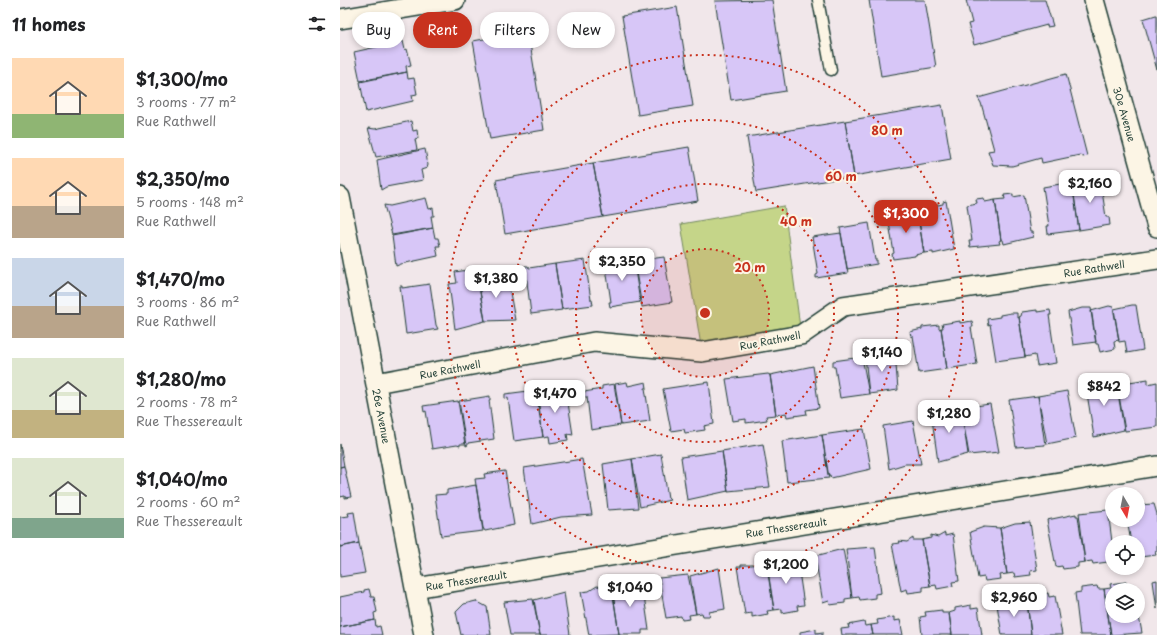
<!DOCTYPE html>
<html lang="en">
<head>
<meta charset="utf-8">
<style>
	body { margin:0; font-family:"Playpen Sans",sans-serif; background:#f2f2f2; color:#202124; height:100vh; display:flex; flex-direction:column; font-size:15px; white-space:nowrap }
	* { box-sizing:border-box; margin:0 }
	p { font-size:13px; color:#757577 }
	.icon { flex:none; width:22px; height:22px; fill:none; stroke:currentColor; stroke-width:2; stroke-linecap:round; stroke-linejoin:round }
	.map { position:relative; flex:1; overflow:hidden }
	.panel { display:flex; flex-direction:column; background:#fff; width:340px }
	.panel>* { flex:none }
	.banner { position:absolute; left:12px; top:12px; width:380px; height:36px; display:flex; gap:8px }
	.needle { width:26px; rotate:170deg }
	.tools { position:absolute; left:765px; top:487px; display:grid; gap:8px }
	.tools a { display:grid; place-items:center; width:40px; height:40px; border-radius:50%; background:#fff; box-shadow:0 2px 6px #0003; font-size:20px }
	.price { position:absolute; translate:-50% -34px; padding:0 9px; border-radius:8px; background:#fff; color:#222; font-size:13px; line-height:26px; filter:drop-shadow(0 1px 2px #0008) }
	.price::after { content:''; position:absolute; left:50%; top:24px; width:12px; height:9px; margin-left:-6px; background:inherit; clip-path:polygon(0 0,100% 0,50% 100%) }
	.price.current { background:#c8321e; color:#fff }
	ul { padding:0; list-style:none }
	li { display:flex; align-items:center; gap:12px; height:100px; padding:0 12px }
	li span { display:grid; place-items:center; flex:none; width:112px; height:80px; border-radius:0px; color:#555 }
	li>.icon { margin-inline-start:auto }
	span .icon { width:48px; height:48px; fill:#fffc; stroke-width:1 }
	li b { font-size:17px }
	h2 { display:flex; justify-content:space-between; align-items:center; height:48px; padding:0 12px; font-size:17px }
	.pill { padding:0 14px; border-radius:18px; background:#fff; box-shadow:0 2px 6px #0003; font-size:14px; line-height:36px }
	.pill.current { background:#c8321e; color:#fff }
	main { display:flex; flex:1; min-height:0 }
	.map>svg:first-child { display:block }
	.green { fill:#c5d589; stroke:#72895e }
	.building { fill:#d7c6f7; stroke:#1f3d34 }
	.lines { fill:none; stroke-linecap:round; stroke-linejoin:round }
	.service-casing { stroke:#1f3d34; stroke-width:13 }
	.minor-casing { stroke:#1f3d34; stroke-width:22 }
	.service { stroke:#fcf5e5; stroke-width:10 }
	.minor { stroke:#fcf5e5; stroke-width:19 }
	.ring { fill:none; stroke:#c8321e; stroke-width:2; stroke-dasharray:2 4 }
	.labels { text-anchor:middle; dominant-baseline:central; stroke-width:4; stroke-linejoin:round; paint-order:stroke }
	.street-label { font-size:10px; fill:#1f3d34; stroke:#fcf5e5 }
	.centre { fill:#c8321e; stroke:#fcf5e5; stroke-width:2 }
	.ring-label { font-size:12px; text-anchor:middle; font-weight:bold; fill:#c8321e; stroke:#fcf5e5; stroke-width:4; stroke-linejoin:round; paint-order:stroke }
</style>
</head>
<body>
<main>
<section class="panel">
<h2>11 homes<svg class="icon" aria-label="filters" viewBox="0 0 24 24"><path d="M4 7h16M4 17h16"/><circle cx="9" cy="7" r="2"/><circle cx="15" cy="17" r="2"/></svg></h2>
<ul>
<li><span style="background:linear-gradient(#ffd9b3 70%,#8fb573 0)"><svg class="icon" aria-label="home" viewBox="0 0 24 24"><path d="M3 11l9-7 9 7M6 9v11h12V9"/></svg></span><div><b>$1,300/mo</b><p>3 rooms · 77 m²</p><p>Rue Rathwell</p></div></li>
<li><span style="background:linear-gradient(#ffd9b3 60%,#b9a48a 0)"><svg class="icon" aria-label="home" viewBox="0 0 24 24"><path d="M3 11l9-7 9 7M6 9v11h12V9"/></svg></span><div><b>$2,350/mo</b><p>5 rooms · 148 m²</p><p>Rue Rathwell</p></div></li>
<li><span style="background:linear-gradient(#c9d6e8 60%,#b9a48a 0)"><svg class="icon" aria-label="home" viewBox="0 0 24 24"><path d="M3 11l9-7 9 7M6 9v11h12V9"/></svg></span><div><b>$1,470/mo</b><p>3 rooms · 86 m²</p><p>Rue Rathwell</p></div></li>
<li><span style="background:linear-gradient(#dfe7d0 65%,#c2b280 0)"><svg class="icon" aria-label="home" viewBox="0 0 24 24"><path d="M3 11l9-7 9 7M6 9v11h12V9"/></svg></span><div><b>$1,280/mo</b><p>2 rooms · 78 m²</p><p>Rue Thessereault</p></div></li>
<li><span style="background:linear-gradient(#dfe7d0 75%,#7fa58c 0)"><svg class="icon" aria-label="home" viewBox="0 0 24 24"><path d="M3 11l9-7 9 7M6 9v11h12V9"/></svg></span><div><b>$1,040/mo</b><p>2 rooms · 60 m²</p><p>Rue Thessereault</p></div></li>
</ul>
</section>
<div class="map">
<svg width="817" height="635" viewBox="0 0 817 635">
	<rect width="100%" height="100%" fill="#f1e7ea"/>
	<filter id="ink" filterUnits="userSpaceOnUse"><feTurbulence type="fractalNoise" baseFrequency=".025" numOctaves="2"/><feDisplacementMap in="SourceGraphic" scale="8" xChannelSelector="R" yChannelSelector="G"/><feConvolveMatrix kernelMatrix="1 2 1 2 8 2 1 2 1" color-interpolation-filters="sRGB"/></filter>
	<g filter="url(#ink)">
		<path class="green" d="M444,206L461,335L362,352L341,224Z"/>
		<path class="building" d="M432,0L446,91L391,100L375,1Z
			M529,0H585L596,67L541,76Z
			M626,0H705L713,26L707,27V25L634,45L628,24L632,23Z
			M337,7L353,106L298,115L282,16Z
			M816,15H817V70L803,19Z
			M188,31L204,130L150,139L133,41Z
			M63,41L65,50L67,49L71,65L66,66L67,72L20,81L14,52Z
			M67,72L68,79L74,78L77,94L72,95L73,101L26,112L20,82Z
			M726,74L747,156L743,157L740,155L702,163L701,158L672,166L653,165L648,151L654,150L641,103L638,98Z
			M602,105L611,159L514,176L505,121Z
			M71,121L73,131L77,130L78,138L75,139L77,150L36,157L28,128L35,129Z
			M505,121L514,176L416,192L407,137Z
			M349,147L358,201L263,217L253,163Z
			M85,149L88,165L87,168L81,170L83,180L46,187L41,190L37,160Z
			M253,163L263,217L165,234L156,180Z
			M760,178L766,217H769L770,225L739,230L732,182Z
			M732,182L739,230L708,234L707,226H709L703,187Z
			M673,194V197L684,195L690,232H692L693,237L664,244L663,240H661L655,200L665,199L664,195Z
			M86,198L89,209L93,208L94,216H91L93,228L52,235L44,205L50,206Z
			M644,198L645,202L655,200L661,240L659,241L660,244L630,247L629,241H632L627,205L637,203L636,199Z
			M606,201L614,249L593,254V252L584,253L577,209L603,204V202Z
			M577,209L584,253L575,255V256L553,259L552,254L554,253L547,211L550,210L551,213Z
			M529,223L535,260H537V264L507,269L500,228Z
			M93,228L95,238H98L100,246H96L98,256L61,264L56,266L52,236Z
			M501,233L508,273L476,278V275L478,274L472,237Z
			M293,256L300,302L270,307L269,302H271L265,261Z
			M324,257L332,302L302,307L294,261Z
			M245,260L251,300H252L253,305L222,309L215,264Z
			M215,264L222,310L191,314L185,266H188L189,268Z
			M128,270L130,281L138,280L145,321L115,329L109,284L117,283L115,272Z
			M167,276L175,320L145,321L138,280Z
			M90,284L96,325L98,329L66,334L60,286H62V288Z
			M792,305H796L803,350L787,353L785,341L779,342L774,309Z
			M769,306L773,307L779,340L774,341L775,349L760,352L758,344H756L751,311Z
			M742,308H751L756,342L733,345L728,312Z
			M697,310V312L710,310L711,315H709L716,363L697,366L695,355L685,357L679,317L681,316L682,312Z
			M671,313H677V317H679L685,357L656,361L650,324L648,325L647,319L660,317V315Z
			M620,321V323L632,321L633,327H631L637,364L607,369L601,328H603L602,324Z
			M599,325V329L601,328L607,369L579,373L573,336L571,337L570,332L582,329V327Z
			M555,352L558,390L529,394L525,356Z
			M522,357L529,394L500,398L495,367H493V361Z
			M473,366L479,408L466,410L467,414L447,417L446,413L436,415L430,375Z
			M428,374L430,375L436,415L426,416L427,420L406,423V419L393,421L386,379Z
			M766,378L767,382L776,380L784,430L754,437L745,381Z
			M808,379V384L817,382V427L785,431L777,384Z
			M287,382L288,386L306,382L307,388H305L310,421L281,425L275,384Z
			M369,382L374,424L364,426L365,430L345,433L344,429L331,431L323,389Z
			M274,384L281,425L251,430L247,397H244V392L262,389V386Z
			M227,385L228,390H226L233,435L227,434L228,440L210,443L209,436L203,437L197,390Z
			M196,390L203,437L174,441L168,398L165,399V394Z
			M727,391L736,438L707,444L698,396Z
			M150,396V400H149L154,439L128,443V445L126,446L119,401Z
			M698,396L705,445L676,447L669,400Z
			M118,401L125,444H120V446L117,445L92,449L86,411L84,412L83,406Z
			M650,404L659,452L629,455L621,408Z
			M621,408L628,454L598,462L591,412Z
			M573,421L581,464H565L549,469L543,426Z
			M524,429L531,469L491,478L490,475H488L482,435Z
			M482,435L489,478L447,482L442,441Z
			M0,444L4,466L0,467Z
			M423,444L430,487L388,491L382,451Z
			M382,451L388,491L347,500L341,457Z
			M321,454L328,498L330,500L300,507L292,459Z
			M242,459L252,515L221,517L192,524L184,468Z
			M292,459L298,508L268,510L263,464Z
			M4,466L11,497L5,498V496L0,497V467Z
			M165,471L174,525L145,531L143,528L135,479L145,478L144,474Z
			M136,485L143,531L101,536L95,495L107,494V490Z
			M814,504L817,514V551L815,552L816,555L800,557V554H798V542H791L787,520H798V505Z
			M768,510L772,542V558H768V562L753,564L752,561L745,562L739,513Z
			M14,512L19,543L0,547V517L9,516L8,513Z
			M736,514V516H738L745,562L738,563V567L723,569L722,566L716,567L707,520Z
			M690,522L697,570L690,571L691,575L675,577L674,573L667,574L660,528L675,523Z
			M644,527L660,528L667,574L660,575L661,579L645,581L644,577L638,578L630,532Z
			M605,533V536L613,534L619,581L612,582L613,586L597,589L596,585L590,586L582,540L591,538V535L598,537Z
			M573,538V540H582L590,586L583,587V591L568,593L567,589L561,591L552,544L560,543L559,541L567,542Z
			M19,543L25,573L0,577V547Z
			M535,547L541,593L535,594V598L520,600L519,597L512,598L506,549Z
			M503,549L512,598L505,599V603L490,605L489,601L483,603L475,556Z
			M453,557V559L457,558L464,605L457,606L458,610L442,613V609L434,610L427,564L432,563V561H442Z
			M422,562H426L434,610L427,611L428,614L412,617V613L405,614L397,567H401V565H412Z
			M379,568L385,609L369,612L370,616H363L362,613L356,614L350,576Z
			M348,575L356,614L349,615L350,619L342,620L341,616L326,618L319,578Z
			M817,580V609L813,581Z
			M286,582L295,584L302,582L309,630H302V634H279L272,588Z
			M786,582L787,585L793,584L794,590H772V616H798V611L802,633L771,635L764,589L771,588L770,584Z
			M257,586L272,588L279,634L249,635L241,592L249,591Z
			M757,586L758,589H764L771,635H740L735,593L741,592V588Z
			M29,589L31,597H34L37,612L34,613L35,620L0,627V597L24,592V590Z
			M224,592L230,635H200L194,600Z
			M708,593L709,597L715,596L722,635H691L687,601L693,600V596Z
			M679,597L680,602L687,601L691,635H662L657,605L664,604V600Z
			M193,599L200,635H170L164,602Z
			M136,601L147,607L151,635H121L116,612L124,604Z
			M631,605V609L638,608L642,635H612L609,613L615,611V608Z
			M602,610V613H609L612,635H582L580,617L586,616L585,612Z
			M554,617V621L560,620L563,635H533L531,625L538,624L537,620Z
			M35,620L36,627L40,626L42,635H0V627Z
			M524,622L525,626L531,625L533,635H502L501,629L509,628L508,625Z
			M476,629V633L483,632V635H460V632Z"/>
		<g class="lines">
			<g class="service-casing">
				<path id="service" d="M478,0L491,70"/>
			</g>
			<g class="minor-casing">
				<path id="minor" d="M754,0L817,227
					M0,19L115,0
					M0,197L84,635
					M36,383L254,342L362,352L461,335L503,306L817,259
					M75,588L817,466"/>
			</g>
			<use href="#service" class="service"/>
			<use href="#minor" class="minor"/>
		</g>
	</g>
	<circle cx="365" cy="313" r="64" fill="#c8321e" fill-opacity=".12"/>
	<g class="ring">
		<circle cx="365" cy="313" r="64"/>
		<circle cx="365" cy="313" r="129"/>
		<circle cx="365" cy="313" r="193"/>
		<circle cx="365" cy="313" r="258"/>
	</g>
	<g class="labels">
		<g class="street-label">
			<text transform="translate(785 114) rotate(74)">30e Avenue</text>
			<text transform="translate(754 268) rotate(-9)">Rue Rathwell</text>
			<text transform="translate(430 340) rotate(-11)">Rue Rathwell</text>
			<text transform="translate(110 369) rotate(-11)">Rue Rathwell</text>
			<text transform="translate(42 416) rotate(79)">26e Avenue</text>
			<text transform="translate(446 527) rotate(-9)">Rue Thessereault</text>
			<text transform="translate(126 580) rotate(-9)">Rue Thessereault</text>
		</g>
	</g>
	<circle cx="365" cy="313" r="6" class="centre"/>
	<g class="ring-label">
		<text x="547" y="135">80 m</text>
		<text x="501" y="181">60 m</text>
		<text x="456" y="226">40 m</text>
		<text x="410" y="272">20 m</text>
	</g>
</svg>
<div class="tools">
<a><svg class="needle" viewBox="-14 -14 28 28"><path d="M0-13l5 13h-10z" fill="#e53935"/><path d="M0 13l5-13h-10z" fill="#757577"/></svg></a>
<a><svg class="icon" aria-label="locate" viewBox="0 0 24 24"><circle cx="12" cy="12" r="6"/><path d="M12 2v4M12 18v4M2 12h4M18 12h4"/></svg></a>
<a><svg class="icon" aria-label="layers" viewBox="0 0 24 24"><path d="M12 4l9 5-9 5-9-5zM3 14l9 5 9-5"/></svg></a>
</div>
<b class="price" style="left:750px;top:204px">$2,160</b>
<b class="price current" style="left:566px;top:234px">$1,300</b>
<b class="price" style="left:282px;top:282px">$2,350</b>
<b class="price" style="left:156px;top:299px">$1,380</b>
<b class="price" style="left:542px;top:373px">$1,140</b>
<b class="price" style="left:764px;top:407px">$842</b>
<b class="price" style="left:215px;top:414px">$1,470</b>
<b class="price" style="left:609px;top:434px">$1,280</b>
<b class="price" style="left:446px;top:585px">$1,200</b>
<b class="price" style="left:290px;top:608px">$1,040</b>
<b class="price" style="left:674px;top:618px">$2,960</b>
<div class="banner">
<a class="pill">Buy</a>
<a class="pill current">Rent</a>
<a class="pill">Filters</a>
<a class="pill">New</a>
</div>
</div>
</main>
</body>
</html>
